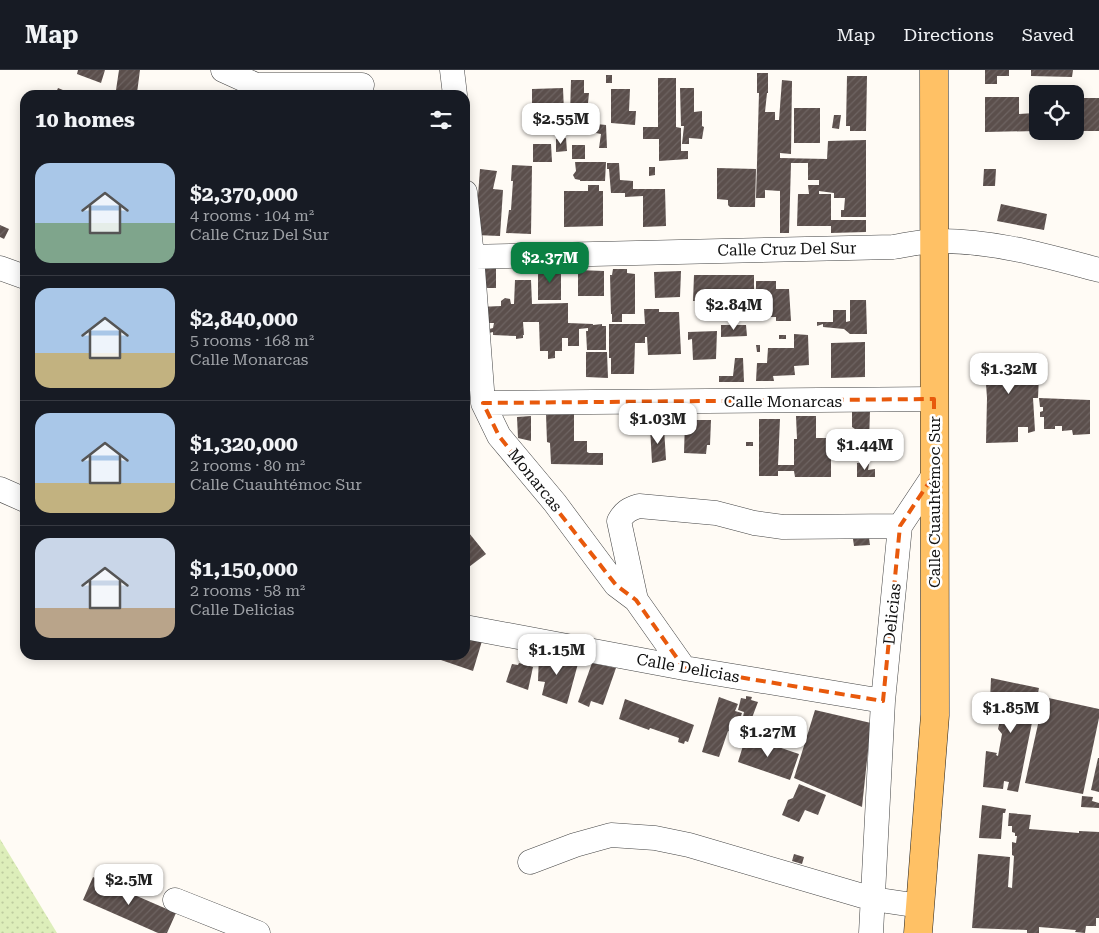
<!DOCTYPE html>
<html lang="en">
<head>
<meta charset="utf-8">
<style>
	body { margin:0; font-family:"Roboto Serif",serif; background:#20242c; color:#f1f3f6; height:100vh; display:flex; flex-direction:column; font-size:19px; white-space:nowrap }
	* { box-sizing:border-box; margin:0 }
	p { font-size:16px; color:#9ea1a6 }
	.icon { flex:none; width:28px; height:28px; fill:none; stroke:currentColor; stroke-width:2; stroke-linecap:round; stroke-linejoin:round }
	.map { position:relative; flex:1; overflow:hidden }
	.details { position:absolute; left:20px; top:20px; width:450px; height:570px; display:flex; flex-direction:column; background:#171b24; border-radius:15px; box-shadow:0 2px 12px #0003 }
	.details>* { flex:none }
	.tools { position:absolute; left:1029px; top:15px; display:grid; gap:10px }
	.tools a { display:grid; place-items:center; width:55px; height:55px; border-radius:10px; background:#171b24; box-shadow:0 2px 12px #0003; font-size:25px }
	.price { position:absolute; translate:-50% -42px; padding:0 11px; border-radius:10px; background:#fff; color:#222; font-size:16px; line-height:32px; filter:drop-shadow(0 1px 2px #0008) }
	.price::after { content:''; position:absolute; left:50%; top:30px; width:15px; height:11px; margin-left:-8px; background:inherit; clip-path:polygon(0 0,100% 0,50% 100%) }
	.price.on { background:#0b8043; color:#fff }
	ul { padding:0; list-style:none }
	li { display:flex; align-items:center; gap:15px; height:125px; padding:0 15px }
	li+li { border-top:1px solid #363941 }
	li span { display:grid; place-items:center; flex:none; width:140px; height:100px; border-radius:15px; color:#555 }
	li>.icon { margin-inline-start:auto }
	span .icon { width:60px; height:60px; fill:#fffc; stroke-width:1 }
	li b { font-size:21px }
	h2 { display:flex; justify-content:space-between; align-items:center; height:60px; padding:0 15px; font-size:21px }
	header { display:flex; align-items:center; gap:30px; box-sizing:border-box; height:70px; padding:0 25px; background:#171b24; border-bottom:1px solid #363941 }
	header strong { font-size:24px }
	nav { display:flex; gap:28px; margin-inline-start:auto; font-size:18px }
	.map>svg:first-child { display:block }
	.grass { fill:url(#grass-dots) }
	.building { fill:url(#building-hatch) }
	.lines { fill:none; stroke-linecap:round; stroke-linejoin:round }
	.minor-casing { stroke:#444; stroke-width:25 }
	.major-casing { stroke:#222; stroke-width:29 }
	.minor { stroke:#fff; stroke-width:24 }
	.major { stroke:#ffc165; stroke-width:28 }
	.marked { fill:none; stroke:#e8590c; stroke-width:4; stroke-dasharray:10 6; stroke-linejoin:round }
	.labels { text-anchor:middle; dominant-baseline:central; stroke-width:5; stroke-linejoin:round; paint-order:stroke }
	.street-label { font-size:16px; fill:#111; stroke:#fff }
</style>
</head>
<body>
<header>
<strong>Map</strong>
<nav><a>Map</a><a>Directions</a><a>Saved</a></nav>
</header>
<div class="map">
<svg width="1099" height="863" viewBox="0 0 1099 863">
	<defs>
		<pattern id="grass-dots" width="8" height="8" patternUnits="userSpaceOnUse" patternTransform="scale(1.25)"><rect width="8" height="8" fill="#ddeeba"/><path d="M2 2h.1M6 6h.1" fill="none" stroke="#bdcb9f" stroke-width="1.8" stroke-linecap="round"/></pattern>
		<pattern id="building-hatch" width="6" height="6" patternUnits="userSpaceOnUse" patternTransform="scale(1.25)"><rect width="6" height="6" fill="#5b4f4c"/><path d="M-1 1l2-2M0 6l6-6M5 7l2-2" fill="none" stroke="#6e6462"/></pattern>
	</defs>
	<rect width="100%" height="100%" fill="#fffbf5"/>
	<path class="grass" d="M0,769L57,863H0Z"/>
	<path class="building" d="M78,0H105L101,13L77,4Z
		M119,0H140L137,23L116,20Z
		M985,0H1009V6H997V14H985Z
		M1031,0H1073L1072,7L1031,6Z
		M757,3H768V23H767L765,42H775V50H779L782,10L792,11L791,84L780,83V88L827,89L828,71L866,70V147H841V140H844L845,128H834V123L819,121V124H831V150H866V162L831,163V156H797L798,124H809L808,115H819V110H808V93H791L789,163H780V121L765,120V128H756L759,23H757Z
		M606,5H612V13H606Z
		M847,6H867L866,61H850V56H846Z
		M658,8H676V57L681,58V81H688V89L659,91V69H643V57H658Z
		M571,10H584V23H589L588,33H585V45H570Z
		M58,18L75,25H55Z
		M563,18L564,42H569V47H564V58L553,59V63H543V59H532V19Z
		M680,18H694V42L702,41V56L704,57L702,69L689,68V74H682L684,56H681Z
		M611,19H630L629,41H636L635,55L611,53Z
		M985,27H1019V44L1035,43L1036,61L985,62Z
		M1075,28H1099V61H1075Z
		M794,38H820V73H794Z
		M834,45H841L839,59L832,58Z
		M596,54L606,55L607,78H599L601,64L596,63Z
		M566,68L567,81L556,82V69Z
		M533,74H551L552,92H533Z
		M572,75H585V89H572Z
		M575,92H606L605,111H580V110L575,109L573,105L576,101Z
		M607,93H619L620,110L633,111V119H665L666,156L643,157V126L625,127V123H611L609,99H607Z
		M512,95L532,96L531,164L506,163L509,140H511L513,111H511Z
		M649,97H655V105L649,106Z
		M717,98L756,99L755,137H730L728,135V130L717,129Z
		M480,99L497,101L493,119L503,120L500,166L475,165Z
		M984,99H996L995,116H983Z
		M588,115H599V121H603V156L564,157V121H588Z
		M1001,134L1047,144L1044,160L997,151Z
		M0,155L9,159L4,169L0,167Z
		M479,195H496V218H479Z
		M538,197H561V230H538Z
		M613,199H627V203L635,204V244H622V252H612V244H611L610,205H612Z
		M578,200L604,201V226H578Z
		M681,201L680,227L655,228L654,202Z
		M694,205H754V243H719V228H713V233H706V231H693Z
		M515,210H531L532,234L568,233V253L593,254V255L602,254V256H606V280H587L586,261H588V258L579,259V276H568V268H562V281H555V288L548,289V281H540L539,252H523L524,265H523V268L516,269V266L493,265V262L489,263V259L493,258L494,253H479V237L501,236V231L505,228L510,229L511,234H514Z
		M756,211H776V219H789L791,251H776V247H756Z
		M850,230H866L867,264H850L844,259L823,257V254L817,256V252H833V240H846V252L850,251Z
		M644,239H659V242H679L681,284L648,285L647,267H645V273H635L634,304H611V288H609V254H645Z
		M721,255H746L747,266L721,267Z
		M717,261L716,289L693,290L692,269L688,270V262Z
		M794,264L808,265L809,295L794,296L795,305L773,306L774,311H756L757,293H767L768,278H794Z
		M779,265H786V269H779Z
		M865,272V307L831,308V273Z
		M756,275H760V282H757Z
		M586,282H607L608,308L586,307Z
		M1033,283L1034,291H1027V305H1039L1038,328H1033L1035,361L1028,363V357H1018V372L986,373L987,328L986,314L980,313L981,284Z
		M735,288H743L744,312H719V306H733Z
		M1039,328L1090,330V364L1073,365L1072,360L1062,361V356H1055V359H1044V347H1040V342L1043,341V337H1040Z
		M852,341H870L869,371H855V359L852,357Z
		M546,344H574V371H587V382L589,383H603V395L551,394L550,373L547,372Z
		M531,346V371L518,368L517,347Z
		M796,346H816V368H831V407H795L794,401H778V406H759V349H780L778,395H794V369H797Z
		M685,350H711L710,375H707L706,384L684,383Z
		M650,357L664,358L666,390L652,393Z
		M746,372H753V376H746Z
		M866,392V394H869L868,400L875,399V407H857V393Z
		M465,458L486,484L465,500Z
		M869,468L870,475L854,476L853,469Z
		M465,566L482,571L473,601L441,590L443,585H465Z
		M539,584L552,587V584L579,590L567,634L542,625L545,612L538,611Z
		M519,593L533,597L528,620L506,612L512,594L518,595Z
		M592,593L616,598L603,635L591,631L589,637L578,632Z
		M991,608L1039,618L1018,722L1007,720L1009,712L1004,711L1003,719L983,717L986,681L997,683L996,685L998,686L1002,664L998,659L1004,633L990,631Z
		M746,626L752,627L751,630L758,632L750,653L742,651L744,642L738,640L741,628L746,629Z
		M719,627L738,634L735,641L742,643L735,664L728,661L719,687L702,682Z
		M1044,627L1099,639V648L1083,724L1025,713Z
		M625,629L694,655L688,672L685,671L684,674L678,672L679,668L650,658L649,660L619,649Z
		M815,640L871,653L862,737L794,708Z
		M746,666L799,684L790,710L738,692Z
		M1098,688H1099V722L1091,720Z
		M799,714L826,725L818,745L805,740L799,752L782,745L788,730L793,728Z
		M1082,726L1093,727L1092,731L1099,733V738L1081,737Z
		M982,735L1006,739L1005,743H1003L1001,769L979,768Z
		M1009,743L1031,745L1029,759L1079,763V761L1099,762V848H1096V856H1086L1085,863L1075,862L1076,860L1039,857V863H1027V860L972,858L978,784L1010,787L1008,817L1012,818L1014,786L1012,785V772L1016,773L1017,766H1015V763L1012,762V756H1008Z
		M794,784L804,787L802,794L792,791Z
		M93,807L176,843L167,863H158L83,830Z"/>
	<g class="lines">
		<g class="minor-casing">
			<path id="minor" d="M223,0L256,15H362
				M452,0L455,25
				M465,122L472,186L483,333L499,366L555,433L616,515L636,530L684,598
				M465,187L893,177C907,175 922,171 936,171C992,170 1046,186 1099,200
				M0,198L25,207
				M483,333L934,329
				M0,419L25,430
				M636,530L619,451C624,442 629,439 639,436L716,443L754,453L783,457L900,456
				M465,557L684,598L883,631
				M530,792L575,775L611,765L655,768L689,775L873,829L920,836
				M175,830L258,863
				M871,863L883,631L900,456L934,405"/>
		</g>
		<g class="major-casing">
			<path id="major" d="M918,863L935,645L934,0"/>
		</g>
		<use href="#minor" class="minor"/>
		<use href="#major" class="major"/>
	</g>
	<path class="marked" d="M934,329V405L900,456L883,631L684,598L636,530L616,515L499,366L483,333Z"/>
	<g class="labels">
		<g class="street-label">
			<text transform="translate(787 179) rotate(-1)">Calle Cruz Del Sur</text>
			<text x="783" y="331">Calle Monarcas</text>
			<text transform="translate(535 410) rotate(51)">Monarcas</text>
			<text transform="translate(934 432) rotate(-90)">Calle Cuauhtémoc Sur</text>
			<text transform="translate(892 544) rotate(-84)">Delicias</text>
			<text transform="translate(688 598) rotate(10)">Calle Delicias</text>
		</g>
	</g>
</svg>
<div class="tools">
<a><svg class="icon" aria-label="locate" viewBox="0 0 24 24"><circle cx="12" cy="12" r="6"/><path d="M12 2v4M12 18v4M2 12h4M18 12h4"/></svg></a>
</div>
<b class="price" style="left:561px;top:75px">$2.55M</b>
<b class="price on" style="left:550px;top:214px">$2.37M</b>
<b class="price" style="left:734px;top:261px">$2.84M</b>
<b class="price" style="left:1009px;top:325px">$1.32M</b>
<b class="price" style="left:658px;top:375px">$1.03M</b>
<b class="price" style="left:865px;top:401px">$1.44M</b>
<b class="price" style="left:557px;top:606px">$1.15M</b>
<b class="price" style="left:1011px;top:664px">$1.85M</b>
<b class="price" style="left:768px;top:688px">$1.27M</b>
<b class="price" style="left:129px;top:836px">$2.5M</b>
<section class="details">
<h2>10 homes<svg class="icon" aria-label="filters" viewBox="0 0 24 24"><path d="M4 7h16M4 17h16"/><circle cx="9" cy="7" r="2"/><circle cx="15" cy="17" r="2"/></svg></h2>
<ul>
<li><span style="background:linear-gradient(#a9c7e8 60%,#7fa58c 0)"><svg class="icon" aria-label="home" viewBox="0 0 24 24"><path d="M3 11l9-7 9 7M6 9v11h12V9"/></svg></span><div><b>$2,370,000</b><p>4 rooms · 104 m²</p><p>Calle Cruz Del Sur</p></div></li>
<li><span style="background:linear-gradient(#a9c7e8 65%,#c2b280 0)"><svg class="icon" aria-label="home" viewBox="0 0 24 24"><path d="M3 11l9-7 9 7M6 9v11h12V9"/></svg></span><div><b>$2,840,000</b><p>5 rooms · 168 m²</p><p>Calle Monarcas</p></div></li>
<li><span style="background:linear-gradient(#a9c7e8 70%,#c2b280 0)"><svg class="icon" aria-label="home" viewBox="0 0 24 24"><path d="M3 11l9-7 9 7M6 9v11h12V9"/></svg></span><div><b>$1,320,000</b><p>2 rooms · 80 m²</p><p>Calle Cuauhtémoc Sur</p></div></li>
<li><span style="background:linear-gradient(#c9d6e8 70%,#b9a48a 0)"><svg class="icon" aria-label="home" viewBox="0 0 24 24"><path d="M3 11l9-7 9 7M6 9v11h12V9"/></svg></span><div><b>$1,150,000</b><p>2 rooms · 58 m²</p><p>Calle Delicias</p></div></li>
</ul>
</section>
</div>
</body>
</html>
